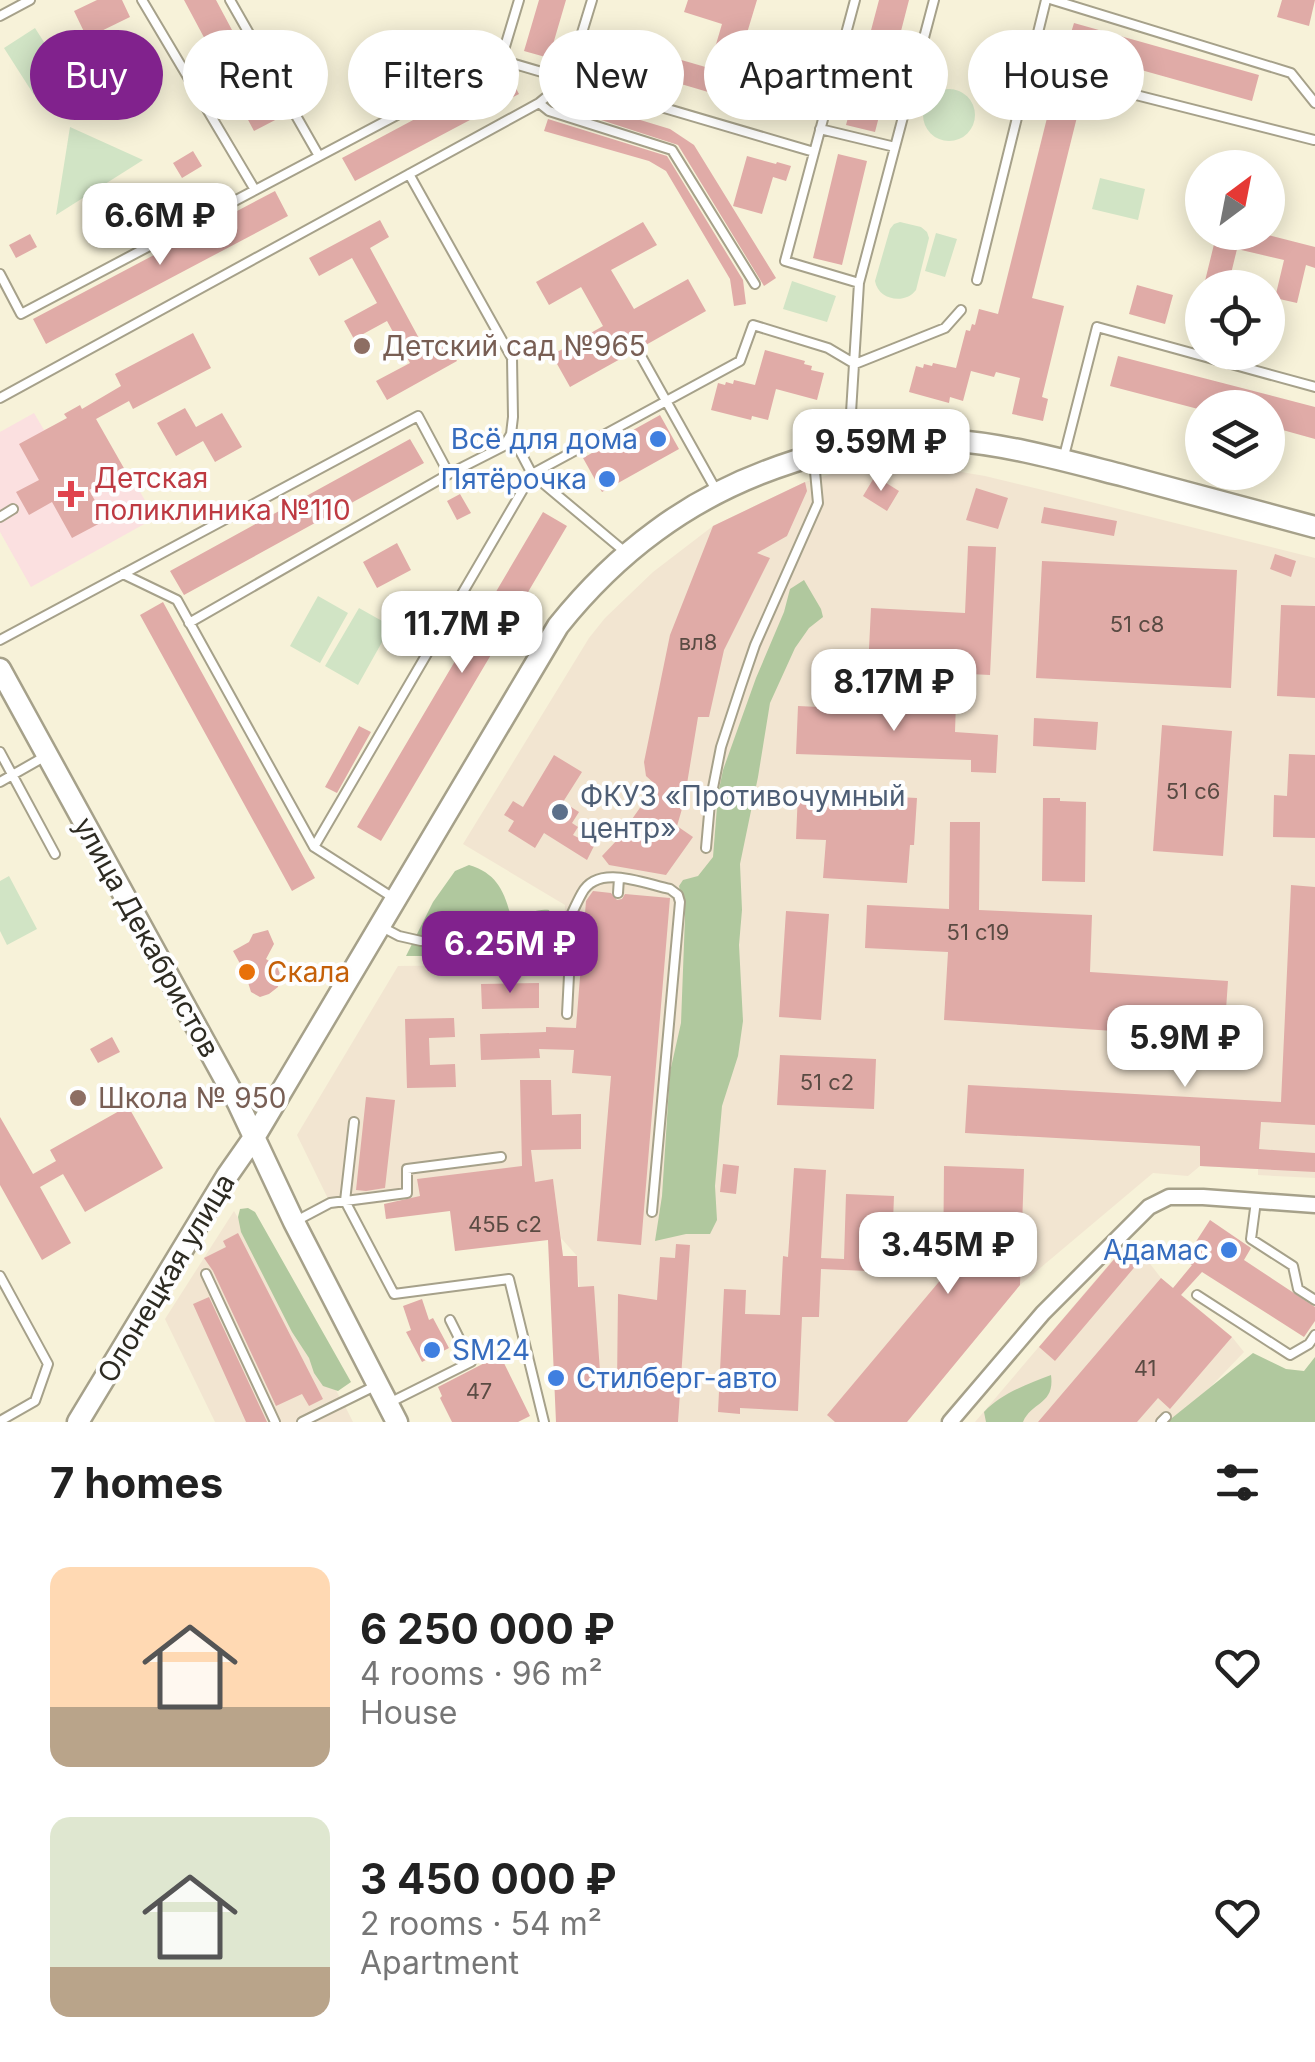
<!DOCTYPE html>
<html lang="en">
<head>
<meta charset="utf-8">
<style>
	body { margin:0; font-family:Inter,sans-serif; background:#f6f6f6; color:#222; height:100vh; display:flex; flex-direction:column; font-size:38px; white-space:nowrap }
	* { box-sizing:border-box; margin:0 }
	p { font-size:32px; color:#767676 }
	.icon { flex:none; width:55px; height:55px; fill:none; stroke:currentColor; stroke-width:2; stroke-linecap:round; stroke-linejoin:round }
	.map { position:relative; height:1422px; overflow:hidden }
	.sheet { display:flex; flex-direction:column; background:#fff; flex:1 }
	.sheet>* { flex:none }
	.guide { position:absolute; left:30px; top:30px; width:1255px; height:90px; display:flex; gap:20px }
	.needle { width:65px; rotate:32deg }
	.tools { position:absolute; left:1185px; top:150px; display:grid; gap:20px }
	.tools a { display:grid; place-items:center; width:100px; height:100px; border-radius:50%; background:#fff; box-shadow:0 5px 25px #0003; font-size:50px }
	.price { position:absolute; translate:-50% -85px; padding:0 22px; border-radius:20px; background:#fff; color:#222; font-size:32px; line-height:65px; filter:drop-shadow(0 2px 5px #0008) }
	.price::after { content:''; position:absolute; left:50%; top:60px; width:30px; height:22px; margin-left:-15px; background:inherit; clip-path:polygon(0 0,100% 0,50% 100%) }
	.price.active { background:#81228d; color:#fff }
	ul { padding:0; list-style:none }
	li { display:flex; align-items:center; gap:30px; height:250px; padding:0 50px }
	li span { display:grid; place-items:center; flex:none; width:280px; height:200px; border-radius:20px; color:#555 }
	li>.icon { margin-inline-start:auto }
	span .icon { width:120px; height:120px; fill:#fffc; stroke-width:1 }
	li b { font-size:42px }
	h2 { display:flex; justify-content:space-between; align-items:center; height:120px; padding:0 50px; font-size:42px }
	.pill { padding:0 35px; border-radius:45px; background:#fff; box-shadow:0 5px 25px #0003; font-size:35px; line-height:90px }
	.pill.active { background:#81228d; color:#fff }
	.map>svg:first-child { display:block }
	.industrial { fill:#f2e5d1 }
	.medical { fill:#fbe0e0 }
	.green { fill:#d1e4c5 }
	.forest { fill:#b0c89e }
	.building { fill:#e0aba7 }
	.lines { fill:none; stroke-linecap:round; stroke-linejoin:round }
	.lane-casing { stroke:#a6a18a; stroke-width:12 }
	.street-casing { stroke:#a6a18a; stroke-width:19 }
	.secondary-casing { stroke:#a6a18a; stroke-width:25 }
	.lane { stroke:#fff; stroke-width:8 }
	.street { stroke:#fff; stroke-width:14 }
	.secondary { stroke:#fff; stroke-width:20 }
	.education-dot { fill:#8d6e63; stroke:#fefefe; stroke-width:4 }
	.shop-dot { fill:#3f7fe0; stroke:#fefefe; stroke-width:4 }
	.health-dot { fill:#e0444e; stroke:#fefefe; stroke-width:4 }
	.service-dot { fill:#5c6f8a; stroke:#fefefe; stroke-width:4 }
	.food-dot { fill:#e8710a; stroke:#fefefe; stroke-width:4 }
	.labels { text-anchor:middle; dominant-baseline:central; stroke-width:8; stroke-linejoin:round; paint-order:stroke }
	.number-label { font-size:22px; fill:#5a4b43 }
	.education-label { font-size:28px; fill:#785e54; stroke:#fefefe; text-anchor:start }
	.shop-label { font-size:28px; fill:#366cbe; stroke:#fefefe; text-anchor:end }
	.health-label { font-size:28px; fill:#be3a42; stroke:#fefefe; text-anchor:start }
	.service-label { font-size:28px; fill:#4e5e75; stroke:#fefefe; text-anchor:start }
	.street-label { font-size:28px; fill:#2d2b22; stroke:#fefefe }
	.food-label { font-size:28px; fill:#c56008; stroke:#fefefe; text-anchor:start }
</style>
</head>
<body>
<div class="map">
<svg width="1315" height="1422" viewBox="0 0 1315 1422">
	<rect width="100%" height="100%" fill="#f7f2d9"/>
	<path class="industrial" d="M908,463L985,476L1051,492L1315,558V1178L1258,1175V1169L1200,1166L1188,1176L1153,1173L1020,1285L907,1422H589L577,1256L561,1238L553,1180L333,1209L297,1135L398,966L563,964L565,905L463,844L589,638L605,618L653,572L713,526L805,482L852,468Z
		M234,1211L346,1408L353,1422H215L165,1319Z
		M1128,1242L1144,1256L1161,1278L1232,1337L1244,1352L1177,1422H975Z"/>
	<path class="medical" d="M34,413L44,430L53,426L124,470L127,469L155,518L31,587L0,532V432Z"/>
	<path class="green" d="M35,28L65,75L34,95L4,48Z
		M136,54L155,89L99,119L80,85Z
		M923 115a26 26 0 1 1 52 0a26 26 0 1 1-52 0Z
		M70,127L143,160L56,215Z
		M1100,178L1145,189L1138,220L1092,209Z
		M900,222L921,227L927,232L929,238L916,290C905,305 878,300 875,281L890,229L894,224Z
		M936,233L957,239L945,277L925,271Z
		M792,281L836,296L827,322L783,309Z
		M318,596L348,613L320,663L290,646Z
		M359,608L391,626L358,685L325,666Z
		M9,876L37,929L7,945L0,931V881Z"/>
	<path class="forest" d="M804,580L821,609L823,617L809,628L795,648L770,703L758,777L740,864L742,910L739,945L743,1021L738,1056L722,1106L715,1186L717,1220L710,1234H686L655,1241L662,1196L670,1072L681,1023L685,917L679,886L683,880L698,876L713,857L718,794L723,770L756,678L784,612L790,589Z
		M469,865C495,873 503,888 510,913C522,918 535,908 549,910C554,921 554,927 555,938C556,946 560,952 560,960L506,952L439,956H406L433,902L455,871Z
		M248,1208L255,1212L351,1382L338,1391L323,1386L314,1373L309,1358L292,1332L241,1232L238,1217L240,1209Z
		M1253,1353L1286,1369L1304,1371L1315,1357V1422H1167Z
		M1051,1375C1055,1405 1032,1401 1023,1422H986L984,1412C1001,1393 1028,1384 1051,1375Z"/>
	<path class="building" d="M97,0H122L130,17L87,38L74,11Z
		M184,0H216L279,118L254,131Z
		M539,0H566L549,58L524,51Z
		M688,0H757L734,76L749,80L742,102L664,79L671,57L709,68L722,24L684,12Z
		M879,0H909L875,132L846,125Z
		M1282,0H1315L1309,26L1277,17Z
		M1074,23L1259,75L1252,101L1066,49Z
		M503,72H507L519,94L355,181L342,158Z
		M561,95L599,100L639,111L637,119L670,129L694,145L776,278L764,286L678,145L555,105Z
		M1049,110L1077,117L1032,298L1064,306L1042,397L1048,399L1043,421L1012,414L1020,378L996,372L994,377L971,371L963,401L950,397L949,403L909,392L916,366L923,368L924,364L932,366L933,363L956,368L966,330L970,331L972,324L975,325L979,309L998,314Z
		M548,119L667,156L743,280L746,304L734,306L730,279L666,171L649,161L544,131Z
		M193,151L202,166L182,178L173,163Z
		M838,154L867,161L842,265L813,258Z
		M747,156L776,164L777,162L791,166L786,181L773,177L762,214L733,206Z
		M275,191L288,216L46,344L33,319Z
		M380,220L389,237L370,248L427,353L447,343L457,361L387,400L376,381L410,363L387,321L354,339L344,321L377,303L352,258L319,276L309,258Z
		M643,222L657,245L611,270L634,309L688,279L706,311L644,346L640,342H634L630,346L631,353L570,387L552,355L603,326L581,287L549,305L536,282Z
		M1217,232H1256L1315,247V268L1306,265L1297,303L1275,298L1284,260L1237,249L1228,286L1205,281Z
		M30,234L37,247L16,258L9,245Z
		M1137,285L1173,295L1165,324L1129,314Z
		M193,333L211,368L133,409L129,401L96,419L125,470L89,490L106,520L72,538L52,502L29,515L16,492L39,480L19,444L67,418L64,414L80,405L82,409L121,386L115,374Z
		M765,350L805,361L804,364L812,366L811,370L824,373L817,400L776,389L768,420L752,416L751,420L711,410L718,383L725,385L726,382L733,384L734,380L755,385Z
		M1118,356L1315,407V439L1268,426V408H1202V410L1110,386Z
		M185,408L196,427L222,413L242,447L215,462L203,441L176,456L157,423Z
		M660,415L679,449L602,492L583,458Z
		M410,439L424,463L184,595L170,571Z
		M875,476L899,491L887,511L863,496Z
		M805,482L807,491L787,536L757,553L770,558L724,650L709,717H698L684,802L677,826L693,837L666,875L609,865L602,856L618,839L656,785L646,776L644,762L670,635L713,526Z
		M976,488L1008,498L998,529L966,520Z
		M460,494L471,513L457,520L447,501Z
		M1044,507L1117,521L1114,536L1041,523Z
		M543,512L567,526L381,841L357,827Z
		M397,543L411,570L377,588L363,562Z
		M968,546L996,547L990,675L868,669L871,608L965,613Z
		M1275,554L1296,561L1291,577L1270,569Z
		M1042,561L1237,570L1231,688L1036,678Z
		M163,602L315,878L292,891L140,615Z
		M1281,605L1315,606V698L1277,696Z
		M905,699L956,702L955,732L998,735L996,773L971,772V760L796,754L798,706L905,711Z
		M1034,718L1098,722L1096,750L1033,746Z
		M1162,725L1232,731L1223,856L1153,851Z
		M359,726L371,732L337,793L325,787Z
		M1289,754L1315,755V838L1273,837L1274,795L1287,796Z
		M554,755L582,772L563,802L579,812L572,823L578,827L573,835L594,846L587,860L544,833L535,848L508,831L514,821L504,815L513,801L523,807Z
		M798,792L917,798L914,845H910L907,883L823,878L826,840L796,839Z
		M1043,798H1060V801L1086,802L1085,882L1042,881Z
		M950,822H980L979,910L1092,915L1090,972L1228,981L1224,1038L944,1020L948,952L865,948L867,905L949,909Z
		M1291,885L1315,887V1125L1261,1122L1259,1149L1315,1153V1172L1200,1166V1146L965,1133L968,1085L1281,1102Z
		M593,891L611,893L617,900L622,899L625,894L670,898L641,1245L597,1241L611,1076L572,1073L574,1050L539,1049L540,1058L481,1060L480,1034L546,1032V1027L576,1028L586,901Z
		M786,911L829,914L821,1020L779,1017Z
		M268,930L274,944L266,959L277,966L280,974L278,987L269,994L260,997L251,992L247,979L239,975L243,969L233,951L249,942L253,934Z
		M539,983V1008L482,1009L481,984Z
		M454,1018L455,1037L429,1038L430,1065L455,1064L456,1087L407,1088L405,1019Z
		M112,1037L120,1052L98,1063L90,1049Z
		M780,1055L876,1059L874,1109L777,1105Z
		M520,1080H551L552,1115L581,1114V1149L531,1150L535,1182L553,1179L563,1256H577L578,1287L594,1286L601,1386H617L618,1294L657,1300L660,1257L675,1258L676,1244L690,1245L678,1422H556L548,1240L455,1251L450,1211L386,1219L384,1204L420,1196L417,1179L522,1166Z
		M366,1097L395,1100L385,1188L366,1191L356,1190Z
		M128,1106L163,1168L85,1212L63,1174L40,1187L71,1243L42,1260L0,1185V1117L33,1174L56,1161L50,1150Z
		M723,1164L739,1166L736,1194L720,1192Z
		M944,1166L1024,1169L1020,1285L907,1422H835L827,1415L943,1277Z
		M794,1168L826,1170L821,1258L844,1259L846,1194L894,1196L891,1272L821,1269L819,1317H802L798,1411L740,1408V1414L718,1412L724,1289L746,1290L745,1314L780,1315L783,1256L788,1257Z
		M1210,1220L1251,1248L1244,1260L1315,1307V1321L1304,1337L1202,1272L1181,1295L1232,1337L1170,1409L1158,1398L1137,1422H1038L1161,1278L1173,1288L1192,1265L1184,1260Z
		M238,1233L323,1399L309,1406L302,1394L276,1406L213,1271L204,1258L226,1247L223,1241Z
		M1128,1243L1144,1256L1055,1361L1039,1347Z
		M209,1297L267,1422H246L193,1304Z
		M422,1299L429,1320L433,1318L449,1348L422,1362L406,1332L411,1330L403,1306Z
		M500,1355L530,1416L518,1422H452L440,1398L442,1396L438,1387Z"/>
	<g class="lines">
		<g class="lane-casing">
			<path id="lane" d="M142,0L255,190
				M230,0L319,156
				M855,0L785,261L859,283
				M1053,0L1291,73L1315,103
				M0,16L30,0
				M501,60L814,152
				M1029,68L1314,140
				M539,103L549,111L672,150L755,284
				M820,129L895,147
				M0,274L21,314L501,60L519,0
				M977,280L1046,0
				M637,349L716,490
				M0,398L539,103L561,85L570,72L592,0
				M511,434L532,474L624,551
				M849,445L859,283L934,0
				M1064,456L1097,327L1315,387
				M0,517L13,509
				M123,574L177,600L314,847L392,897
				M189,623L449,474L504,446L511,434L513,417L512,358L409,174
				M0,640L418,416L449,474
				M0,752L55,854
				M0,782L44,757
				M314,847L532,474L740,361L753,325L828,348L855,364L945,328L961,310
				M706,848L710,803L721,747L741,686L755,645L818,503L814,461
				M618,893L619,878
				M380,926L399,936L421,941L556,943C567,927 573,909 582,893C598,863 645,884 670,889L678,895L680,902L652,1212
				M556,943L570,956L567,1014
				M354,1122L345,1201L394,1294L509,1279L544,1422
				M1256,1201L1251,1239L1293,1266L1298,1289L1315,1300
				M296,1221L330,1203L407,1193V1169L501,1157
				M206,1274L275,1422
				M0,1276L48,1364L35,1401L0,1421
				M1197,1295L1290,1355L1309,1344L1315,1335
				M389,1403L471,1362L450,1320
				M302,1422L375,1386
				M1161,1422L1166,1417"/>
		</g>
		<g class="street-casing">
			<path id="street" d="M950,1422L1043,1313L1149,1207L1169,1197H1203L1315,1205"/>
		</g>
		<g class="secondary-casing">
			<path id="secondary" d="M0,669L238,1103L294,1222L397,1422
				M78,1422L227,1176L255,1136L558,626C586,591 619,558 656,531C734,473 849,434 947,440C1007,444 1066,461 1125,476C1188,493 1252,510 1315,527"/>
		</g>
		<use href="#lane" class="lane"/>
		<use href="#street" class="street"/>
		<use href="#secondary" class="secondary"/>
	</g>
	<g class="education-dot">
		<circle cx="362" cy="346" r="10"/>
		<circle cx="78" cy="1098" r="10"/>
	</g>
	<g class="shop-dot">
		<circle cx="658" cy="439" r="10"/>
		<circle cx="607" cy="479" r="10"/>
		<circle cx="1229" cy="1250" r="10"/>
		<circle cx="432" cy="1350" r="10"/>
		<circle cx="556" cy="1378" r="10"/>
	</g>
	<path class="health-dot" d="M66 479h10v10h10v10h-10v10h-10v-10h-10v-10h10z"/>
	<circle class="service-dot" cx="560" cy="812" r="10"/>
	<circle class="food-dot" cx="247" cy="972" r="10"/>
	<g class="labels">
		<g class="number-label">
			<text x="1137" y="624">51 с8</text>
			<text x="698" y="642">вл8</text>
			<text x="1193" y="791">51 с6</text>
			<text x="978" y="932">51 с19</text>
			<text x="827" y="1082">51 с2</text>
			<text x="505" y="1224">45Б с2</text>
			<text x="1145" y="1368">41</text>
			<text x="479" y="1391">47</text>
		</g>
		<g class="education-label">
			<text x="382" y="346">Детский сад №965</text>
			<text x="98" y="1098">Школа № 950</text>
		</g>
		<g class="shop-label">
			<text x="638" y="439">Всё для дома</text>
			<text x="587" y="479">Пятёрочка</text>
			<text x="1209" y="1250">Адамас</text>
			<text x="452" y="1350" text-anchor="start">SM24</text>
			<text x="576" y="1378" text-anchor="start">Стилберг-авто</text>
		</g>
		<g class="health-label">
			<text x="94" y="478">Детская<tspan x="94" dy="32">поликлиника №110</tspan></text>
		</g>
		<g class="service-label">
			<text x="580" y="796">ФКУЗ «Противочумный<tspan x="580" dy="32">центр»</tspan></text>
		</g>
		<g class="street-label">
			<text transform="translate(147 937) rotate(61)">улица Декабристов</text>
			<text transform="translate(166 1278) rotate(-59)">Олонецкая улица</text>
		</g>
		<g class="food-label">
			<text x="267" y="972">Скала</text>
		</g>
	</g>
</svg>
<div class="tools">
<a><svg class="needle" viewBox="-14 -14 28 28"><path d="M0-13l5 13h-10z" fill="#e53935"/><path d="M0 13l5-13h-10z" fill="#767676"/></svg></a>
<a><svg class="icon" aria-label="locate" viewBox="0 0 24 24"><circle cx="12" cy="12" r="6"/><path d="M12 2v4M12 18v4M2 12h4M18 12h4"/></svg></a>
<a><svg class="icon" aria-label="layers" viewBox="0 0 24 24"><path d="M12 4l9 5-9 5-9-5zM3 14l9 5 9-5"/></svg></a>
</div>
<b class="price" style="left:160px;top:268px">6.6M ₽</b>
<b class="price" style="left:881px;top:494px">9.59M ₽</b>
<b class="price" style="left:462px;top:676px">11.7M ₽</b>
<b class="price" style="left:894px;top:734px">8.17M ₽</b>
<b class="price active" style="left:510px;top:996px">6.25M ₽</b>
<b class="price" style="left:1185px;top:1090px">5.9M ₽</b>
<b class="price" style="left:948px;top:1297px">3.45M ₽</b>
<div class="guide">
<a class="pill active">Buy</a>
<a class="pill">Rent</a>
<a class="pill">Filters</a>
<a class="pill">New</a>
<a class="pill">Apartment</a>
<a class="pill">House</a>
</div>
</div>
<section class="sheet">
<h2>7 homes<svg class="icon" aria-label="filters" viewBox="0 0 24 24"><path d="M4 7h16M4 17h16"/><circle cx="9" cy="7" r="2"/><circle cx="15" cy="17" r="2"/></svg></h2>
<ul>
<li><span style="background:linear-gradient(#ffd9b3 70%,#b9a48a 0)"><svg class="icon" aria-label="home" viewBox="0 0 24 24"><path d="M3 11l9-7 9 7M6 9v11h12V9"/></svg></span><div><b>6 250 000 ₽</b><p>4 rooms · 96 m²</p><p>House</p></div><svg class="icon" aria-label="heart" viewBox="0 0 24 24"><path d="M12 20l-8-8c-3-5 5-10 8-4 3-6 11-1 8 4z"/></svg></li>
<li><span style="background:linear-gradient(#dfe7d0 75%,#b9a48a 0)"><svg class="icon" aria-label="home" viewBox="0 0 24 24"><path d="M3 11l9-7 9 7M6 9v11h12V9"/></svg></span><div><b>3 450 000 ₽</b><p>2 rooms · 54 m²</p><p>Apartment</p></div><svg class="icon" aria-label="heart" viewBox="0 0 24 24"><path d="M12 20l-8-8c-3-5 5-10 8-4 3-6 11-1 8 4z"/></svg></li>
</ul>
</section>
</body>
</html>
